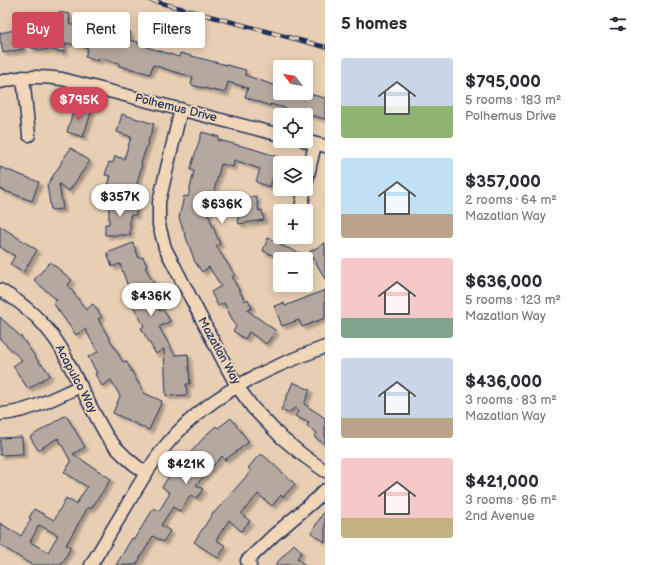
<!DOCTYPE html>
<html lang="en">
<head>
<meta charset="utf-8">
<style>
	body { margin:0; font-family:"Balsamiq Sans",sans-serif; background:#f7f7f7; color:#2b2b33; height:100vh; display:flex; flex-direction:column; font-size:15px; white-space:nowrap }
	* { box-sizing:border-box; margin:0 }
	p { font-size:13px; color:#7c7c81 }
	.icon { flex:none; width:22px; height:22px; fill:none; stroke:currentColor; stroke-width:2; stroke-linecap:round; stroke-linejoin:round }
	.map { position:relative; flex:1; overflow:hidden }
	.details { display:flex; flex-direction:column; background:#fff; width:320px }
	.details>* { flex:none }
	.banner { position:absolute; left:12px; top:12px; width:253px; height:36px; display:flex; gap:8px }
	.needle { width:26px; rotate:301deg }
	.fabs { position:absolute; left:273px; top:60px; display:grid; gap:8px }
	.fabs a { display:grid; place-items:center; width:40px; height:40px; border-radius:4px; background:#fff; box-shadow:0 2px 10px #0003; font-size:20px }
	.price { position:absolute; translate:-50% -34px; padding:0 9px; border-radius:14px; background:#fff; color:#222; font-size:13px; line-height:26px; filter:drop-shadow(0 1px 2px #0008) }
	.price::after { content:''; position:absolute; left:50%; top:24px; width:12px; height:9px; margin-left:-6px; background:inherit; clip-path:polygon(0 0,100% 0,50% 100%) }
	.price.on { background:#d1495b; color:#fff }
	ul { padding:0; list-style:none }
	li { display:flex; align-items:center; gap:12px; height:100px; padding:0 16px }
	li span { display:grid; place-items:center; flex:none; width:112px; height:80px; border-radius:4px; color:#555 }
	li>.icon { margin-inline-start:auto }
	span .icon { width:48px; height:48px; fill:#fffc; stroke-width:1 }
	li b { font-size:17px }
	h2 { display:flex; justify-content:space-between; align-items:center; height:48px; padding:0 16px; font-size:17px }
	.chip { padding:0 14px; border-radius:4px; background:#fff; box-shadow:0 2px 10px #0003; font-size:14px; line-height:36px }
	.chip.on { background:#d1495b; color:#fff }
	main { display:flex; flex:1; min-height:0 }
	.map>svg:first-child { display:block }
	.building { fill:#b5a89f; stroke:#1b2f5e; fill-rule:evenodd; filter:url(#shadow) }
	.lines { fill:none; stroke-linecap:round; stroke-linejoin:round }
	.minor-casing { stroke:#1b2f5e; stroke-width:15 }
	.minor { stroke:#f1d6b8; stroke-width:12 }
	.rail-casing { stroke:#1b2f5e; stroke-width:4.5 }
	.rail { stroke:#f1d6b8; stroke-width:3; stroke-dasharray:9; stroke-linecap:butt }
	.labels { text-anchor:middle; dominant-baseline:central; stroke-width:3.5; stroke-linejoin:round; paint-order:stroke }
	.street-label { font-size:12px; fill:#1b2f5e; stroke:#f1d6b8 }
</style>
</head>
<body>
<main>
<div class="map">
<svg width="325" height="565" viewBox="0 0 325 565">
	<defs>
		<filter id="shadow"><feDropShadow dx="3.5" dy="3.5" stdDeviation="1" flood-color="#0004"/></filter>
	</defs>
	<rect width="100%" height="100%" fill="#e8cfb4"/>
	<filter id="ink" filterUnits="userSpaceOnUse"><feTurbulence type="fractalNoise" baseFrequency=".025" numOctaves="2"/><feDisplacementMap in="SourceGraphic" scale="8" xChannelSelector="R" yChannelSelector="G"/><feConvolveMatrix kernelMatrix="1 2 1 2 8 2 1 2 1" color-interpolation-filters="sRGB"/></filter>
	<g filter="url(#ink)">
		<path class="building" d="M58,12L70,14L69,24L110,34L112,28L131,32L129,40L138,42V44L179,57L180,53L246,70L245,75L276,86L274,93H305L325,98V119L306,114L270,104V106L245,97L248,88L228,82L225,93L191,85L193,77L175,72L153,65L150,74L132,69H131L119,66V63L99,58L98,61L85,57L88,48L66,43L64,52L45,49V50L31,48L36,17L57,20Z
			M19,29L23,49L3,53L1,42H0V33Z
			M75,105L92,110L83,137L67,132Z
			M122,114L154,124L141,163L142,164L135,192L108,185L111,176L105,175L109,162L113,163L115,156L124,159L131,137L117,132Z
			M202,132L219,137L218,140L250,148L279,157L270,187L256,182L260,169L234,160L233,167L221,164L208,214L220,244L216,246L235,275L232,277L245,301L248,299L252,308L247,310L276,331L266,344L249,332L245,339L233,331L236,327L224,303L218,306L211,292L221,286L209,267L202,272L195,262L179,218L184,196L188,197L194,171L190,170Z
			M71,148L90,161L69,191L59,184L63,209L51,210L47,185L62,162H61Z
			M0,167L39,182L32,201L0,189Z
			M256,196L259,211L262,210L264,220L239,224L234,200Z
			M109,201H136V215H130V235H105V224H109Z
			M0,226L37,250L23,273L10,264L15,256L0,247Z
			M268,238L281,243L280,245L313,258L309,252L325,243V279L314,259H276L277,257L263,251Z
			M133,243L139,258L143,257L147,266L145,267L156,287L149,292L160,311L163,309L170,321L159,327L175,355L188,354L190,384H186L187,395L166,396L164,349L156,354L141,328L144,326L124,289L128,287L120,264L112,267L107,253Z
			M50,262L72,280L68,285L86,310L93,304L102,317L98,319L123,362L126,361L144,393L162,401L149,430L113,413L120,396L111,380L102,386L95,374L97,373L88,357L98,352L85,329L76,335L53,303L57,300L34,280Z
			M325,290V318L302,327L299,320L282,326L274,306L284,303L285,306Z
			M0,317L22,338L41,365L42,364L50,375L28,389L13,366L22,360L0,339Z
			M293,382L310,390L304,404L325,418V444L314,437L317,433L307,426L309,423L295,416L298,412L295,408L288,413L281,410Z
			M66,415L85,447L73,454L111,479L91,509L88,507L66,545L71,547L61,565H32L0,545V523L21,536L31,519L29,518L34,509L54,520L66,498L76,504L87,487L64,472L71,462L58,438L38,450L30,437ZM39,525L58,535L48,552L30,542Z
			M231,418L249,442L225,460L222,456L196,485L203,489L197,498L191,495L180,511L173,507L161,525L170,531L163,542L153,536L136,565H116L132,538L134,539L154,508L159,511L170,493L162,487L173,470L174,471L208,433L216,426L218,428Z
			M22,437L23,454L0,455V438Z
			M259,455H263L295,484L283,497L281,495L272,506L258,494L241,514L250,521L241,531L229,520L216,540L226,546L218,558L194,542L213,513H214L251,471L248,468Z
			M325,510V542L311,533Z
			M294,544L302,552L297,558L304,565H275Z"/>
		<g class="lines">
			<g class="minor-casing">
				<path id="minor" d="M23,77L29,135
					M0,82C20,76 42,76 62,79L280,135
					M181,109L159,202V225L165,248L225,364L237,386L253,408L282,438L304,456L325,471
					M305,141L325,146
					M306,184L315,144
					M301,207L305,189
					M0,290C25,304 46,324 61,348C65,355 68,363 72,370C84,393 95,416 108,438C119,452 131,463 146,473
					M0,414C28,413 55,397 81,386
					M91,565C103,545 115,525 127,505C138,486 149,467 163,449C204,397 264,369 325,347
					M250,565L247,561L274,535L314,501L325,490"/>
			</g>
			<use href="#minor" class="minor"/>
			<g class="rail-casing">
				<path id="rail" d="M150,0L325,47"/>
			</g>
			<use href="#rail" class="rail"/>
		</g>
	</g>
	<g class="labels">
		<g class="street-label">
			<text transform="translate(176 108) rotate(14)">Polhemus Drive</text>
			<text transform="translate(219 351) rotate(61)">Mazatlan Way</text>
			<text transform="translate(76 379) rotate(62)">Acapulco Way</text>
		</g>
	</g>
</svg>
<div class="fabs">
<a><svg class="needle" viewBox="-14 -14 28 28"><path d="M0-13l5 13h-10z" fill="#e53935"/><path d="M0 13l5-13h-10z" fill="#7c7c81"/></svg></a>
<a><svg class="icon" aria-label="locate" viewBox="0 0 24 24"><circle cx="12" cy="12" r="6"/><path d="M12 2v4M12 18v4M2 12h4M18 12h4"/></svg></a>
<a><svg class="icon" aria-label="layers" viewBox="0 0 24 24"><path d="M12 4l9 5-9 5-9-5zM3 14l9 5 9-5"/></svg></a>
<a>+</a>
<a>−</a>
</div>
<b class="price on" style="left:79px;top:121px">$795K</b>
<b class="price" style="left:120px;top:218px">$357K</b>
<b class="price" style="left:222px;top:225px">$636K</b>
<b class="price" style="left:151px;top:317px">$436K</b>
<b class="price" style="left:186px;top:485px">$421K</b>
<div class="banner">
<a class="chip on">Buy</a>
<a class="chip">Rent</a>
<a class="chip">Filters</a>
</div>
</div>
<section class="details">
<h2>5 homes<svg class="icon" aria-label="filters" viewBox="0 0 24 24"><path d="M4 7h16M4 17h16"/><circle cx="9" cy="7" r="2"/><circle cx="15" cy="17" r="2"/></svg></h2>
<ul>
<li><span style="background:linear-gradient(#c9d6e8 60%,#8fb573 0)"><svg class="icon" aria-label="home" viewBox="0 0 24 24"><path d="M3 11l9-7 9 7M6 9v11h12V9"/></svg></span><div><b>$795,000</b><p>5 rooms · 183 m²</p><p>Polhemus Drive</p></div></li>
<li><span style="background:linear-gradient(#bfe0f5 70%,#b9a48a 0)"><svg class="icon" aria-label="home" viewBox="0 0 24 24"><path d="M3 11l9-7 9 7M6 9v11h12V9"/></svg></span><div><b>$357,000</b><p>2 rooms · 64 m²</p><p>Mazatlan Way</p></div></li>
<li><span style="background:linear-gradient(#f6c9c9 75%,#7fa58c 0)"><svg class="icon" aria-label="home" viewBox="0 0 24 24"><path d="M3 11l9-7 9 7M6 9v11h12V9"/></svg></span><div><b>$636,000</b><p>5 rooms · 123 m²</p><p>Mazatlan Way</p></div></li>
<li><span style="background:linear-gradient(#c9d6e8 75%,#b9a48a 0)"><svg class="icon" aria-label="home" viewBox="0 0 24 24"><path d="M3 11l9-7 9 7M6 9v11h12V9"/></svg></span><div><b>$436,000</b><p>3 rooms · 83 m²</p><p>Mazatlan Way</p></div></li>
<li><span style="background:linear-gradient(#f6c9c9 75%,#c2b280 0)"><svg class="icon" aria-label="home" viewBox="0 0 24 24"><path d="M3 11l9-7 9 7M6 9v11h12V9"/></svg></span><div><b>$421,000</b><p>3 rooms · 86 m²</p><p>2nd Avenue</p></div></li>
</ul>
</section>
</main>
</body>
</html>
